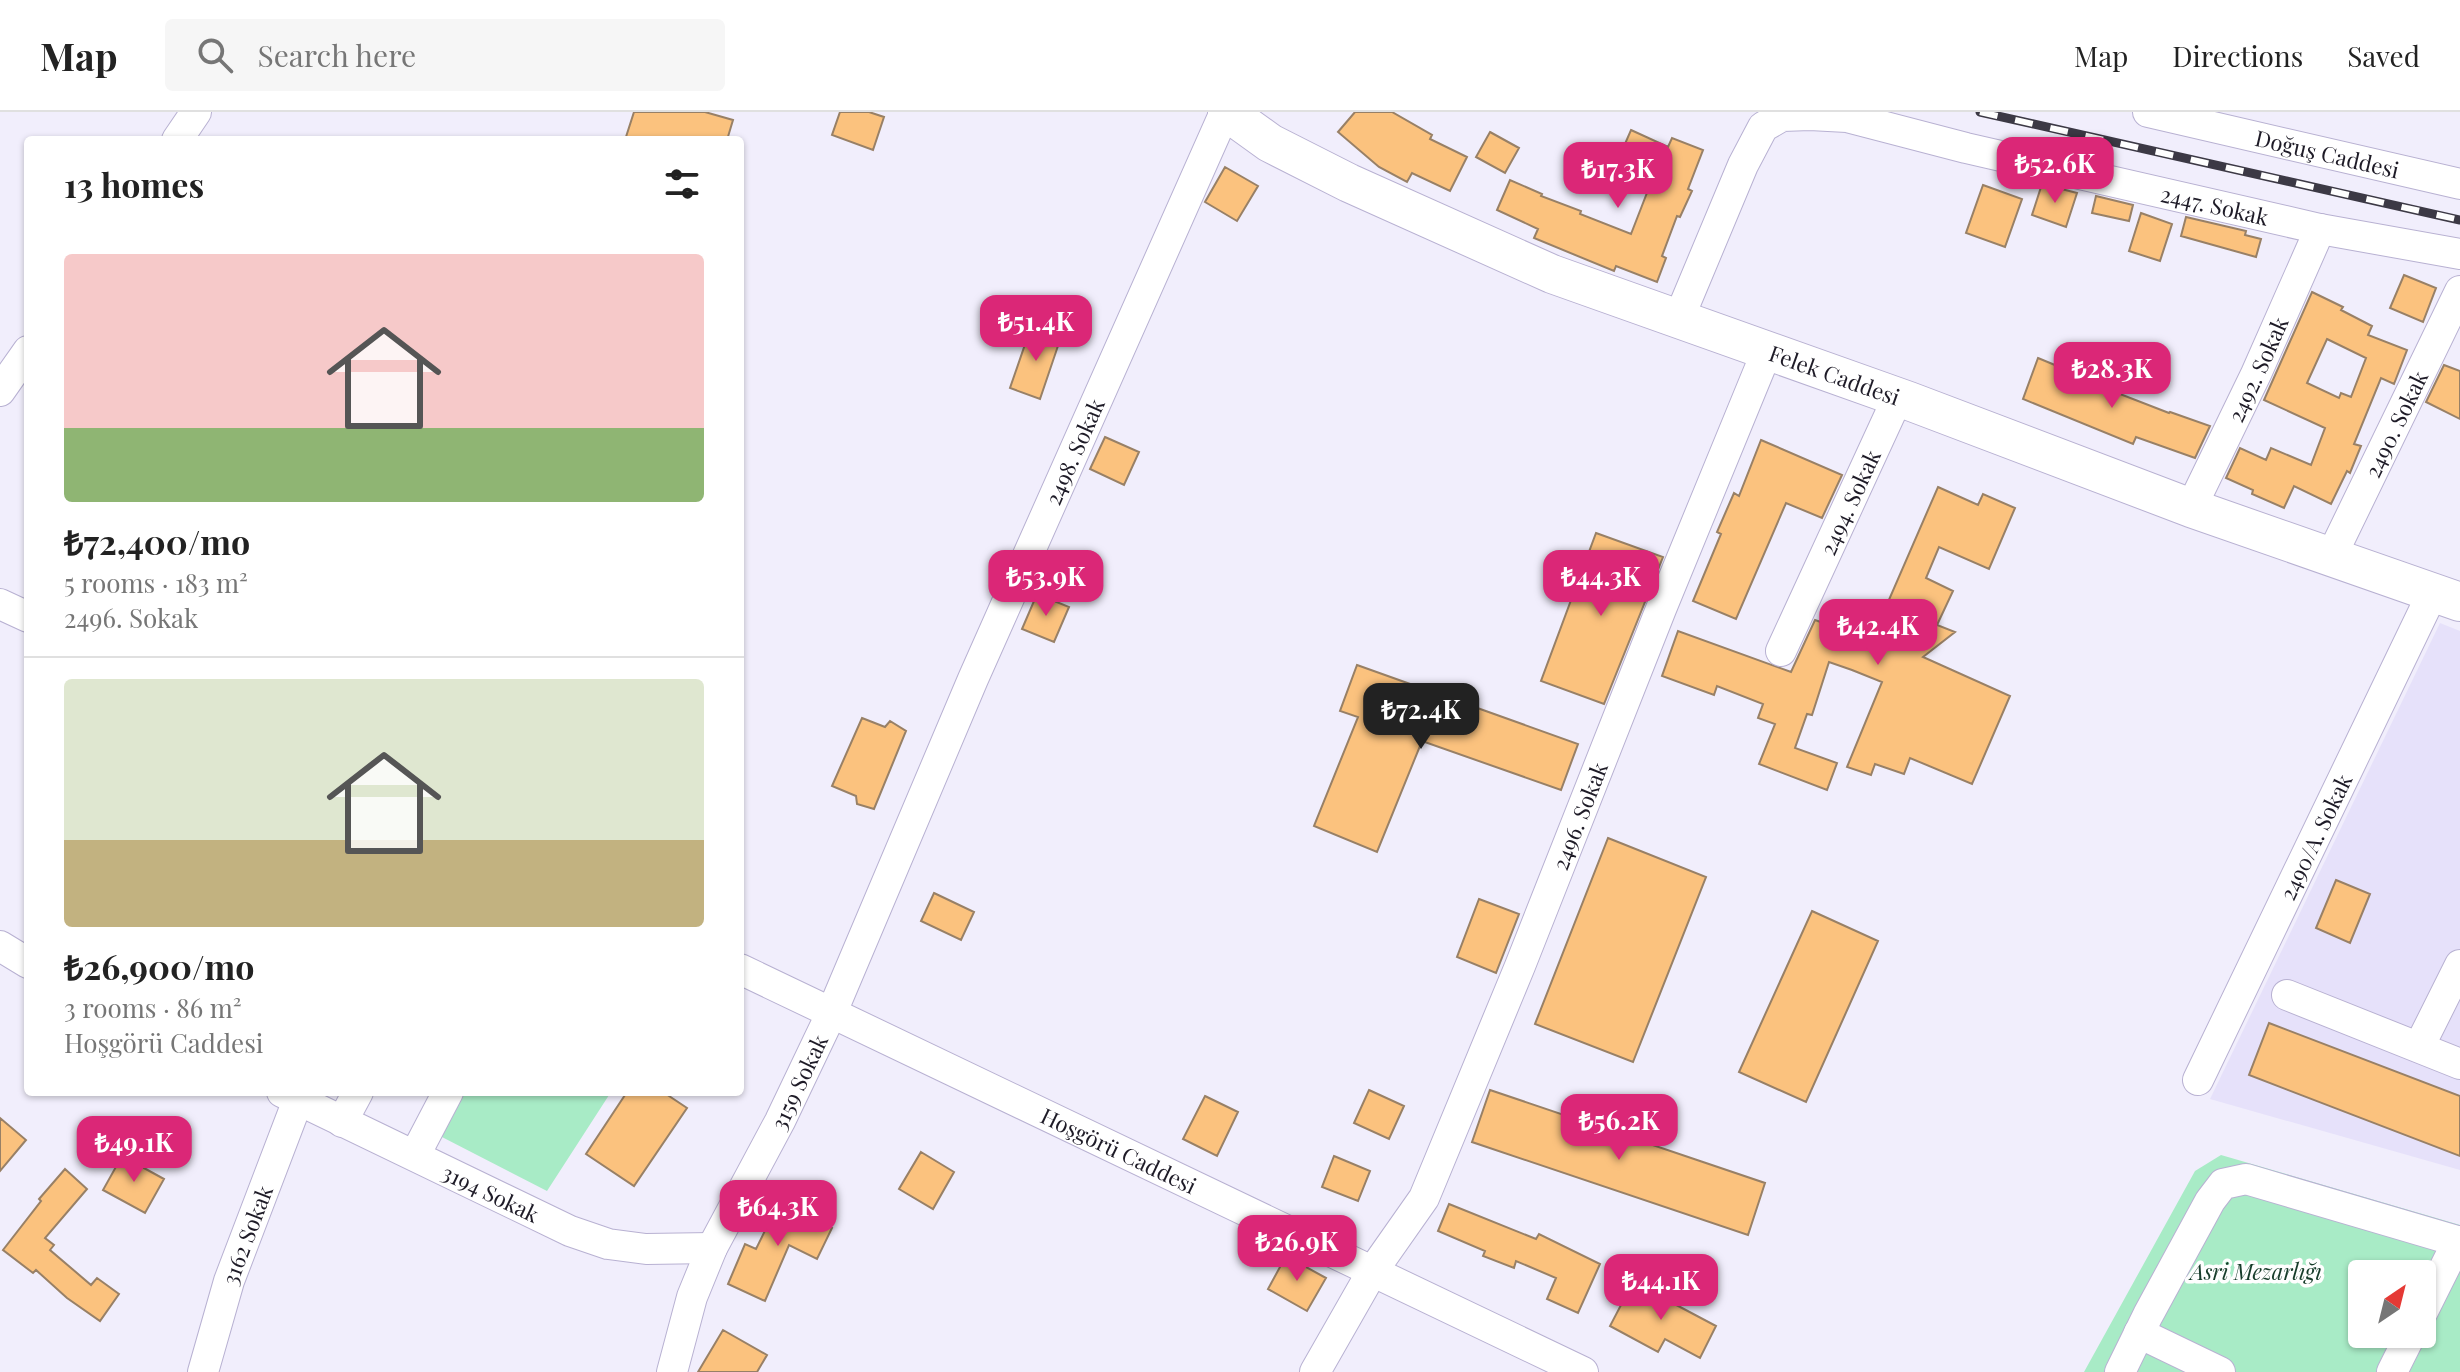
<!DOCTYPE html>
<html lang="en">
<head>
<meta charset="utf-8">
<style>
	body { margin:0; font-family:"Playfair Display",serif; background:#f6f6f6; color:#222; height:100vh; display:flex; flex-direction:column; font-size:30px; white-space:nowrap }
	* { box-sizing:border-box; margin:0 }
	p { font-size:26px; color:#767676 }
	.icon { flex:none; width:44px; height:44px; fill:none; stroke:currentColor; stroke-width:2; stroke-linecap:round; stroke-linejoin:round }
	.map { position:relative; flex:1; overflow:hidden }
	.details { position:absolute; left:24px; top:24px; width:720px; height:960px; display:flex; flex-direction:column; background:#fff; border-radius:8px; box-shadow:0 2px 6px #0004 }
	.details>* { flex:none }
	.needle { width:52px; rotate:35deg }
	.tools { position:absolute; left:2348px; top:1148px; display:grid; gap:16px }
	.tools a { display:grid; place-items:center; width:88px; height:88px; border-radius:8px; background:#fff; box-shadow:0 2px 6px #0004; font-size:40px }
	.price { position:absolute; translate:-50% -68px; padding:0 18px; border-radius:16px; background:#db2777; color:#fff; font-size:26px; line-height:52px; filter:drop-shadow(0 2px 4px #0008) }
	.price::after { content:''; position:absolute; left:50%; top:48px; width:24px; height:18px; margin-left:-12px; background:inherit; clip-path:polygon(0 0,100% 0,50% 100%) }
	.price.current { background:#222; color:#fff }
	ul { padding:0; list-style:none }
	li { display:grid; align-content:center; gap:16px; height:424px; padding:0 40px }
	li+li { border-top:2px solid #e0e0e0 }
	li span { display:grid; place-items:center; height:248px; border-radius:8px; color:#555 }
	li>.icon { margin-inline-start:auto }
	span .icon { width:144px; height:144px; fill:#fffc; stroke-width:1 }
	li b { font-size:34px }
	h2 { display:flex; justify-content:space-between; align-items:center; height:96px; padding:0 40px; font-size:34px }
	header { display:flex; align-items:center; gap:48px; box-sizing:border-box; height:112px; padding:0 40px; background:#fff; border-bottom:2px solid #e0e0e0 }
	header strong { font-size:38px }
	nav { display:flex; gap:44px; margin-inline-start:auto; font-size:28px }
	.search { width:560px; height:72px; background:#f6f6f6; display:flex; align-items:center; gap:20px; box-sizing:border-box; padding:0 28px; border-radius:8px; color:#767676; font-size:30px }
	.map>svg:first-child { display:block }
	.built { fill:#e6e1fa }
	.green { fill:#a8ebc6; fill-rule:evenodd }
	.building { fill:#fbc27e; stroke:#988066; stroke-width:2; fill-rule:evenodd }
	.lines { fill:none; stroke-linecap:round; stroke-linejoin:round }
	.minor-casing { stroke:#b8b1d2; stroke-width:32 }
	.major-casing { stroke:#b8b1d2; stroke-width:40 }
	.minor { stroke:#fff; stroke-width:30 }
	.major { stroke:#fff; stroke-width:38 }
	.rail-casing { stroke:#3c3945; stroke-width:9 }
	.rail { stroke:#fefefe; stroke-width:6; stroke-dasharray:18; stroke-linecap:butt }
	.labels { text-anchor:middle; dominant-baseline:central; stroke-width:7; stroke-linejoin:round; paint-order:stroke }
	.street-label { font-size:22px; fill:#1e1b27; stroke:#fefefe }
	.park-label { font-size:22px; font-style:italic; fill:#163c2a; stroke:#fefefe }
</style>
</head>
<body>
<header>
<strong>Map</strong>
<div class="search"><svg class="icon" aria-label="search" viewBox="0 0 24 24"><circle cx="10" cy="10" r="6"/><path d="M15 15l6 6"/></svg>Search here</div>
<nav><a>Map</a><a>Directions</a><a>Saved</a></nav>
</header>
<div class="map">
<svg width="2460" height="1260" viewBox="0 0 2460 1260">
	<rect width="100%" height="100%" fill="#f1eefc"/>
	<path class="built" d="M2440,511L2460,519V1058L2210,987Z"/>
	<path class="green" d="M462,980H611L547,1079L440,1024Z
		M2221,1043L2460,1113V1260H2084L2195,1059ZM2362,1162H2422V1222H2362Z"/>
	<path class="building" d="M634,0H705L733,8L727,28H625Z
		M840,0H869L884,5L873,38L832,23Z
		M1355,0H1392L1432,23L1430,27L1467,45L1450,79L1412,61L1407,70L1379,55L1338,20Z
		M1631,18L1668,35L1672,26L1703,38L1688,77L1692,79L1680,105L1677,104L1662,144L1666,146L1657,170L1616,154L1614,159L1534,126L1538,117L1497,98L1510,68L1542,82L1541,84L1581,99L1580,102L1631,122L1650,73L1614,57Z
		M1490,20L1519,36L1505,61L1476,45Z
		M1225,55L1258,74L1237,109L1205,90Z
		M2042,72L2077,81L2066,115L2032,103Z
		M1983,73L2022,87L2005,135L1966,121Z
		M2096,84L2133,93L2129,109L2092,101Z
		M2141,101L2172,112L2160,149L2129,139Z
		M2186,105L2246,119L2245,123L2261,127L2256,145L2181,124Z
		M2404,163L2436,176L2423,210L2390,196Z
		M2312,180L2343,195L2341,198L2372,214L2368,223L2407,238L2394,272L2381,266L2354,332L2361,334L2350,361L2347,359L2331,392L2294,374L2284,396L2252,382L2253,378L2226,366L2240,336L2266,348L2271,336L2311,353L2325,316L2264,288ZM2327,227L2366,246L2351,285L2341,281L2339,286L2307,271Z
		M1031,215L1061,225L1040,287L1010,276Z
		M2038,246L2108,275L2107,277L2169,301L2170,300L2210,314L2195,346L2136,325L2133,332L2023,287Z
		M2444,253L2460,259V307L2426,290Z
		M1105,325L1139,340L1124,373L1090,357Z
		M1761,328L1842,363L1822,406L1786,391L1736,507L1693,489L1721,422L1717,420L1734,381L1739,384Z
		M1938,375L1978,393L1983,382L2015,396L1989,457L1939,435L1926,466L1953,479L1937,513L1955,520L1923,545L2010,584L1972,672L1910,646L1904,662L1875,652L1871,663L1847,655L1882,570L1852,558L1829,550L1812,603L1807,602L1795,636L1837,651L1827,678L1759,652L1775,612L1758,606L1763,592L1717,574L1714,583L1662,564L1678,519L1791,560L1815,508L1881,531L1896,494L1888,490Z
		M1596,421L1663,445L1604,592L1541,569Z
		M1037,482L1069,495L1054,530L1022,517Z
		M1357,553L1578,632L1561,678L1422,629L1377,740L1314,714L1358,605L1340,599Z
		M862,606L885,615L890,609L906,619L874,697L857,692L856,684L832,674Z
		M1608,726L1706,765L1633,950L1535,912Z
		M2336,768L2370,782L2350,831L2316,816Z
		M934,781L974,800L961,828L921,809Z
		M1479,787L1519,802L1496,861L1457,845Z
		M1812,799L1878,829L1806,990L1739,960Z
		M2269,911L2460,984V1044L2249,963Z
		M1369,978L1404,994L1389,1027L1354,1011Z
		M1490,978L1765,1071L1748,1123L1472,1030Z
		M627,980H663L687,996L634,1074L586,1042Z
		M1205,984L1238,1000L1217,1044L1183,1027Z
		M0,1006L26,1028L0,1059Z
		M921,1040L954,1060L933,1097L899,1077Z
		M122,1044L164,1067L145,1101L103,1078Z
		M1334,1044L1370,1059L1358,1089L1322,1075Z
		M65,1057L87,1077L45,1126L54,1133L50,1138L91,1173L97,1166L119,1182L100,1209L67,1186L36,1158L33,1161L3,1138L41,1089L39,1087Z
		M782,1084L802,1094L799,1099L832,1116L817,1147L789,1133L765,1189L728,1172L745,1132L756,1137Z
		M1449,1092L1536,1127L1539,1122L1600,1152L1578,1201L1547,1187L1556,1166L1516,1149L1514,1156L1483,1144L1485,1139L1438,1119Z
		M1286,1144L1326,1166L1307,1199L1268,1177Z
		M1633,1170L1716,1214L1700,1246L1665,1227L1658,1240L1610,1214Z
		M723,1218L767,1243L757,1260H698Z"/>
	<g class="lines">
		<g class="minor-casing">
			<g id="minor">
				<path id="s1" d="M2148,0L2460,72"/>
				<path d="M177,28L196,0"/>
				<path id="s2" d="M1679,206L1743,53L1763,15L1782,4L1810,3L1847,5L1966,36L2320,117L2460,142"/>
				<path d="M0,279L28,239"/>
				<path id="s3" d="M2191,396L2256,262L2320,117"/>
				<path id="s4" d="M2331,445L2460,179"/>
				<path d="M0,492L28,505"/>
				<path id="s5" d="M1781,539L1898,285"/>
				<path d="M0,834L28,851"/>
				<path id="s6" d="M740,857L1583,1260"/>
				<path d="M2287,883L2460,952"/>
				<path d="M2419,935L2460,853"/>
				<path id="s7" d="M2198,968L2433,480"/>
				<path id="s8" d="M282,980L570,1119L608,1132L646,1137L712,1136"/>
				<path d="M342,1010L358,980"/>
				<path d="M415,1043L448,980"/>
				<path d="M2422,1201L2458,1129"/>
				<path d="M2139,1221L2220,1260"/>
				<path id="s9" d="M203,1260L229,1169L298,988"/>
				<path id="s10" d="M672,1260L692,1185L712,1136L780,1009L832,900L973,567L1225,0"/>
				<path id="s11" d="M1315,1260L1372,1160L1424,1086L1520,854L1661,497L1767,239"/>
				<path d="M2120,1260L2148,1203L2210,1089L2223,1072L2246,1067L2460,1130"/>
				<path d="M2392,1260L2411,1222"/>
			</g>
		</g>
		<g class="major-casing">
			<g id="major">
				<path id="s12" d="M1227,0L1270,31L1349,71L1552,162L1909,289L2191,396L2460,490"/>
			</g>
		</g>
		<use href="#minor" class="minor"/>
		<use href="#major" class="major"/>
		<g class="rail-casing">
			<path id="rail" d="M1980,0L2460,108"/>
		</g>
		<use href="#rail" class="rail"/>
	</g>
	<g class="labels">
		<g class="street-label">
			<text stroke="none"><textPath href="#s1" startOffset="184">Doğuş Caddesi</textPath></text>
			<text stroke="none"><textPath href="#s2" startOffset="674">2447. Sokak</textPath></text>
			<text stroke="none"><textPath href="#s3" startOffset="154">2492. Sokak</textPath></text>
			<text stroke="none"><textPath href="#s12" startOffset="664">Felek Caddesi</textPath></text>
			<text stroke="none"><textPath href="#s4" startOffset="148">2490. Sokak</textPath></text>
			<text stroke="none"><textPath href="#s10" startOffset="1006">2498. Sokak</textPath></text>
			<text stroke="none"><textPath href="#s5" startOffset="164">2494. Sokak</textPath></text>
			<text stroke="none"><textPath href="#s11" startOffset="618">2496. Sokak</textPath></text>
			<text stroke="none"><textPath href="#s7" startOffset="270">2490/A. Sokak</textPath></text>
			<text stroke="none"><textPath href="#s10" startOffset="318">3159 Sokak</textPath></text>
			<text stroke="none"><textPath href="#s6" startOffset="420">Hoşgörü Caddesi</textPath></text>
			<text stroke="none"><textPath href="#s8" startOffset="232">3194 Sokak</textPath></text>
			<text stroke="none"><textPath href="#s9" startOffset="144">3162 Sokak</textPath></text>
		</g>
		<g class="park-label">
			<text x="2256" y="1159">Asri Mezarlığı</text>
		</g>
	</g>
</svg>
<div class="tools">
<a><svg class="needle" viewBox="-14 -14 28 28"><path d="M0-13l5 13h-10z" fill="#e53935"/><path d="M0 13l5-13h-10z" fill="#767676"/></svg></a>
</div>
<b class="price" style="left:2055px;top:93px">₺52.6K</b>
<b class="price" style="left:1618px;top:98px">₺17.3K</b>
<b class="price" style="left:1036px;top:251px">₺51.4K</b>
<b class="price" style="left:2112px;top:298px">₺28.3K</b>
<b class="price" style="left:1046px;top:506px">₺53.9K</b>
<b class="price" style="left:1601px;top:506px">₺44.3K</b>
<b class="price" style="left:1878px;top:555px">₺42.4K</b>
<b class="price current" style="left:1421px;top:639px">₺72.4K</b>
<b class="price" style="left:1619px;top:1050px">₺56.2K</b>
<b class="price" style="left:134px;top:1072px">₺49.1K</b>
<b class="price" style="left:778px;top:1136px">₺64.3K</b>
<b class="price" style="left:1297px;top:1171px">₺26.9K</b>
<b class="price" style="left:1661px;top:1210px">₺44.1K</b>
<section class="details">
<h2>13 homes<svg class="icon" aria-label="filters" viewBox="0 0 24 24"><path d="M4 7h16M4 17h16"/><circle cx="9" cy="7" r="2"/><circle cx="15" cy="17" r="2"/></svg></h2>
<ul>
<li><span style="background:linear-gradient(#f6c9c9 70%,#8fb573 0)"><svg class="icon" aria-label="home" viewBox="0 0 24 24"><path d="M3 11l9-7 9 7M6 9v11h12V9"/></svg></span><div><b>₺72,400/mo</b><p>5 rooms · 183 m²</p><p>2496. Sokak</p></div></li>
<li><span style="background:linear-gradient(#dfe7d0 65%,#c2b280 0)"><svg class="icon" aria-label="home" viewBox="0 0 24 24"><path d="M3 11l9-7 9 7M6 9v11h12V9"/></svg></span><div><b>₺26,900/mo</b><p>3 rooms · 86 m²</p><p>Hoşgörü Caddesi</p></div></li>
</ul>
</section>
</div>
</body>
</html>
